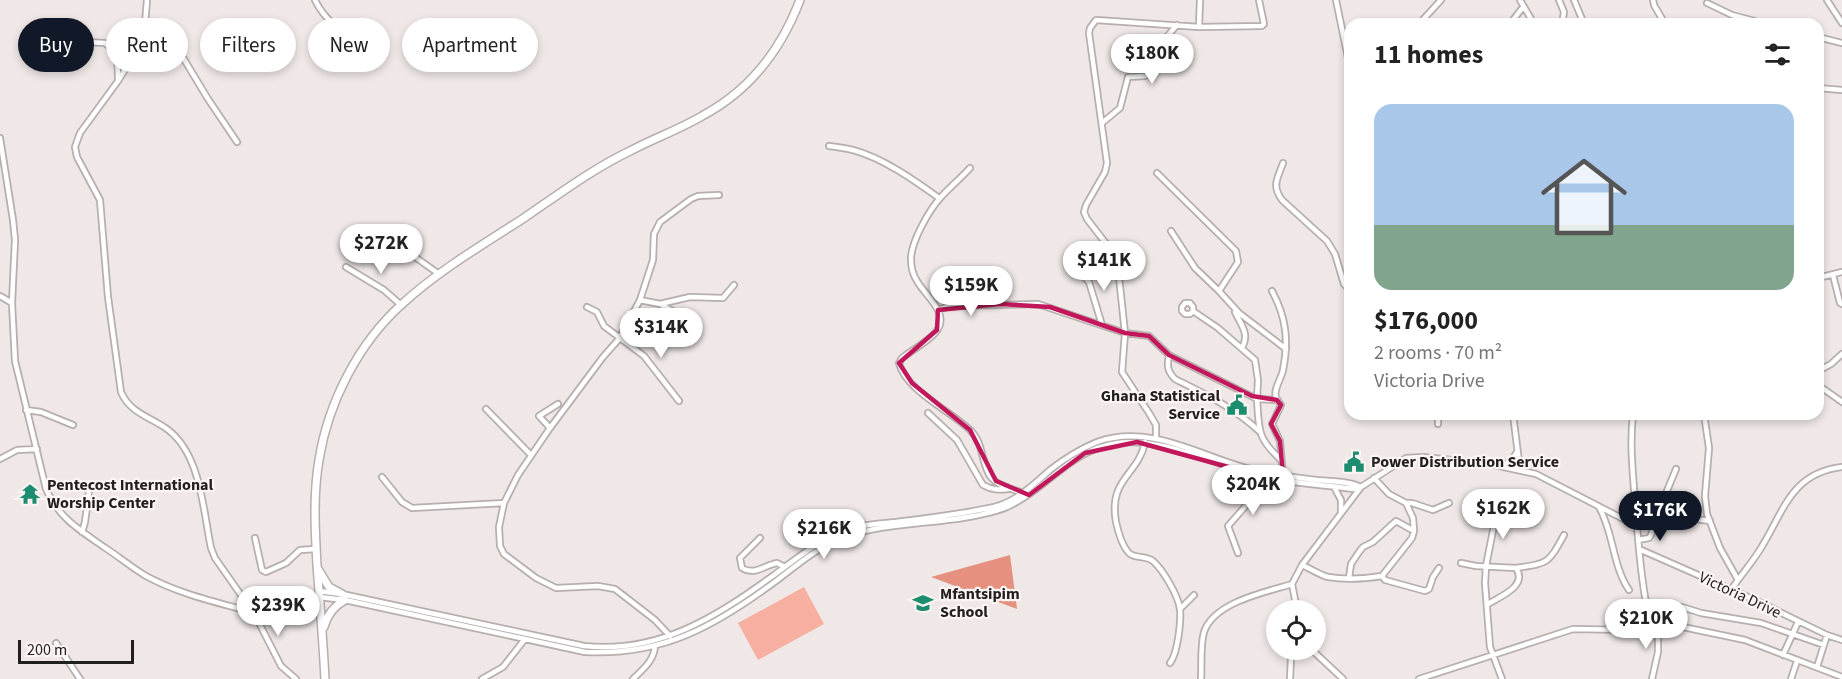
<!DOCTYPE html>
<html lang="en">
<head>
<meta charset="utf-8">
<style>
	body { margin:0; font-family:"Source Sans 3",sans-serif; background:#f2f2f2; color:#222; height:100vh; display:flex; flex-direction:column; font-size:22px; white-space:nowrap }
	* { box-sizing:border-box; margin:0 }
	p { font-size:20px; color:#767676 }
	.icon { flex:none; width:33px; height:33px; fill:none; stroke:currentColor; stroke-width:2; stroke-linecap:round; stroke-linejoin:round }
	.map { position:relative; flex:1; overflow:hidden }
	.side { position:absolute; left:1344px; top:18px; width:480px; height:402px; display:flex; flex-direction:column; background:#fff; border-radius:18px; box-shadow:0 3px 9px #0003 }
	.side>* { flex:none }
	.guide { position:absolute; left:18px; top:18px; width:570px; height:54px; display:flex; gap:12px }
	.controls { position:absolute; left:1266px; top:600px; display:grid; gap:12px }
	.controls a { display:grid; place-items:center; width:60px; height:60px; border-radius:50%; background:#fff; box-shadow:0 3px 9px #0003; font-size:30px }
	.scale { position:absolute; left:18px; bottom:15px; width:116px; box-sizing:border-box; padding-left:6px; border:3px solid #22201f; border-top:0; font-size:16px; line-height:21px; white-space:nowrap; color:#22201f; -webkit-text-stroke:4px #fcf5f3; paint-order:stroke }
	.price { position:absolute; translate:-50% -51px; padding:0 14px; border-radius:21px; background:#fff; color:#222; font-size:20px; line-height:39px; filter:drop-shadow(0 2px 3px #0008) }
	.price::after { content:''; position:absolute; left:50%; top:36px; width:18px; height:14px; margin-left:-9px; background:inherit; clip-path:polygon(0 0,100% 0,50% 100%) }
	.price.current { background:#111827; color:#fff }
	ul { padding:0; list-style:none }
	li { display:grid; align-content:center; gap:12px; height:318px; padding:0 30px }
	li+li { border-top:2px solid #e0e0e0 }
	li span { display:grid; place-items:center; height:186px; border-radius:18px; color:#555 }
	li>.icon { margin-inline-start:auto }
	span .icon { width:108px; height:108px; fill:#fffc; stroke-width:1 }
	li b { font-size:26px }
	h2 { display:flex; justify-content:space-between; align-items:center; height:72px; padding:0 30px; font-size:26px }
	.tag { padding:0 21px; border-radius:27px; background:#fff; box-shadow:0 3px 9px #0003; font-size:21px; line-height:54px }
	.tag.current { background:#111827; color:#fff }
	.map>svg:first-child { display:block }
	.green { fill:#f7afa1 }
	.forest { fill:#e69080 }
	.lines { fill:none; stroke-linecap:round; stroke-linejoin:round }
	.minor-casing { stroke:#b6afae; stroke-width:8 }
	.highway-casing { stroke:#b6afae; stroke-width:10 }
	.minor { stroke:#fff; stroke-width:4.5 }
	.highway { stroke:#fff; stroke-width:7 }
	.marked { fill:none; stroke:#c2185b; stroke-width:4.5; stroke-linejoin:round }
	.labels { text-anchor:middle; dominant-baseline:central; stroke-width:4.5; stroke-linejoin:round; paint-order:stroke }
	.poi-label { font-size:16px; font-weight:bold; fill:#22201f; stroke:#fcf5f3; text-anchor:start }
	.street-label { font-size:16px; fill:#22201f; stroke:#fcf5f3 }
</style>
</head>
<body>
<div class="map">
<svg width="1842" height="679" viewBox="0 0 1842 679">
	<rect width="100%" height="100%" fill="#efe8e6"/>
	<path class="green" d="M804,587L824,624L758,660L738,623Z"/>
	<path class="forest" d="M1010,555L1017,609L931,577Z"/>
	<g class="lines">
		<g class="minor-casing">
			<path id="minor" d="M147,0L144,36L139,47L118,81L80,133L75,147L77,157L100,200L108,297L121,392C130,413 150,417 167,429C201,454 203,510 211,548L215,558L255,615L281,666L296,679
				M315,0C325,21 343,33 362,44
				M1336,0L1350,68
				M1520,0L1534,24
				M1559,0L1564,12L1562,24
				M1574,0L1582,19
				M1653,0L1654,5L1665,24
				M1827,0L1842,23
				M1707,3L1732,15L1766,24
				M1419,24L1441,0
				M1510,24L1523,7
				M1199,27L1262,26L1264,24L1259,0
				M144,36L166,37L176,46L208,99L237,142
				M1818,37L1842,43
				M45,53L86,42L105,43C118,53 118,64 118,79
				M1818,88L1842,90
				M1349,89L1350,81
				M1102,123L1120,108L1128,77L1145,76L1162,68L1158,47L1177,25
				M0,138L13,220L15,240L12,303L15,361L46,489C59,518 78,529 104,547C118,556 131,567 146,576C179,594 216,602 252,612
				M829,146C837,147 845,148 853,150C883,158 914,180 939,198
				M1283,163C1278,178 1271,185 1282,200L1327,241L1335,254L1344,284L1350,291
				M970,168C961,178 950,187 941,197C929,210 911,242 911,259C911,266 913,275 917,281C925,296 952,314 935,333C926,343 912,350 902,358L899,363C906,391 951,411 970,430C984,443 981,463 990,476C997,486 1013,489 1023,493
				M1157,173L1236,251L1238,262L1219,291L1239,313L1286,349
				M1171,231L1195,268L1219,291
				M394,242L439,274
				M346,267L384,290L401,305
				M1080,272L1089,282L1102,325
				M1833,275L1840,303L1842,304
				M1818,278L1842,272
				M1272,291C1286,317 1289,340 1283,370C1282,377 1273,390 1276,397C1277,400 1279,402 1281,405L1272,424L1280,441L1283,477
				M0,296L12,303
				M640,300L660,304L690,297L723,298L734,285
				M660,304L678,314
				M587,307L597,312L604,326L644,356L679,401
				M938,310L950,306L1038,304L1125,333L1149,336L1169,355L1257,399C1259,430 1257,438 1281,460
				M1193,311L1190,314H1185L1182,311V307L1185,303H1190L1193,307V311L1218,328L1255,360L1258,380L1257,399L1277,400
				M1235,312C1241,325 1250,334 1242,348
				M1169,355C1167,365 1167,371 1175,379C1205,394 1235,408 1260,432
				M1818,371L1831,364L1842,354
				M1818,385L1842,402
				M486,409L531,455
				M26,410L41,412L73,425
				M928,413L957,440L983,485C992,490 999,490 1008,489
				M1438,414V424
				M1513,414L1520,470
				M1633,414C1629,448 1634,482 1636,516C1639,548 1641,581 1648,613L1659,622
				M1704,414L1709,448L1705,496L1707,514L1720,548L1738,580
				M550,428L539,416L558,404
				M1156,439V425L1149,413L1122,372L1125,333L1119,277L1115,261L1111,250L1087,219L1084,212L1086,205L1105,172L1107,163L1089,33L1090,28L1096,20L1199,27L1200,0
				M1145,442C1139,475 1108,478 1116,522C1118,531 1121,544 1128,552C1133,559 1146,555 1153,561C1163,570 1178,595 1180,609C1181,621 1178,653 1170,663
				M0,459L17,450L37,449
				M1502,466L1511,461L1517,452
				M382,477L402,502L412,508L504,503
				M1374,478L1389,494L1406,503L1413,518L1414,531L1412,538L1382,576
				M1334,487L1341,500V512
				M1406,503H1412L1433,510L1449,503
				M1599,507C1614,533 1612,565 1629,590
				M1497,510L1486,566L1485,583L1490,647L1502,679
				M1659,514L1710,521
				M82,532L85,522L89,491
				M255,538L262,570L266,572L286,563L300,550L316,549
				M760,538L740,558L742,568C754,576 765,565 777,563L785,567
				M1638,540L1649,538L1651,535L1657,515L1676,469
				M1639,549L1755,600L1827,635L1842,640
				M1238,553L1228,526L1250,501L1265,475
				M1461,563L1476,566L1516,568C1528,586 1501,596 1488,604
				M1302,565C1309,568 1322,576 1328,577C1346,580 1364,579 1382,576L1385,580L1425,591L1429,589L1433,577L1439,568
				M1516,568C1549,563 1548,564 1564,535
				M1349,578L1351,564L1359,552L1363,547L1373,542L1396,521L1414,531
				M1731,590C1740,576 1752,563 1761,548C1784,511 1791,473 1842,467
				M318,591L342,594L584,646C659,654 716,617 774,575C793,561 813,545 834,534C853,525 875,524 896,522C929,518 962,514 994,507C1017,501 1033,485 1050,470C1064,459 1080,449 1097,442C1156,421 1211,464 1267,473C1283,476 1300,478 1317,480C1331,481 1347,481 1361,487
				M319,597L345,600L585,652C663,656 715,626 776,581C797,565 819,546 844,537C883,523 934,524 974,516C988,513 1001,511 1013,504C1052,484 1070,450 1118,443C1163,437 1218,466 1263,477C1290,483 1324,485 1353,489L1361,487
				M1682,607L1701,613L1761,623L1824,645
				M1180,609L1194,595
				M1297,610L1292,584L1302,565L1361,487L1406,458L1423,457L1490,464L1536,474L1637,526
				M670,636L655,620L615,589L598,586L556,588L536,578L504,554L500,546L499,527L504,503L518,475L550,428L603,357L619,339L640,300L653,260L654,234L660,222L691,199L698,196L719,195
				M56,643L80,679
				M1312,650L1343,679
				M1783,655L1798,622
				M1817,667L1827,635
				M482,679L503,667L525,639
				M633,679C643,669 654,661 655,646
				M1201,679C1202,664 1200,646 1204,632C1214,602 1266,592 1292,584
				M1290,679L1291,658L1294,650
				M1419,679L1573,629L1631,630L1659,622L1745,640L1842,677
				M1652,679L1658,652V622
				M1791,679L1797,661"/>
		</g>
		<g class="highway-casing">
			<path id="highway" d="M318,569L329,587L342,594
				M324,627C327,615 334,606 345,600
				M325,679C323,641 320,603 317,565C315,530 313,495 319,460C328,403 358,344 401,305C438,271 482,245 524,218C559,194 594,168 632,150C655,138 680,129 702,116C749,91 781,50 800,0"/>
		</g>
		<use href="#minor" class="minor"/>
		<use href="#highway" class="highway"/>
	</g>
	<path class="marked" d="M1000,304L1050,307L1125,333L1149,336L1169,355L1252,396L1277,400L1281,405L1271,424L1280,441L1283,476L1265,473V477L1137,442L1085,453L1029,495L996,481L970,430L912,383L899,363L937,330L938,310Z"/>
	<defs>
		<g id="civic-bare" transform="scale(1.62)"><path d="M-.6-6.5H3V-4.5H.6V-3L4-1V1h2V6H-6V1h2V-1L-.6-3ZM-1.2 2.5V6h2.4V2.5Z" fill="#1c8d6e" stroke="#fcf5f3" stroke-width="2.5" paint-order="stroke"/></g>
		<g id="temple-bare" transform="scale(1.62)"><path d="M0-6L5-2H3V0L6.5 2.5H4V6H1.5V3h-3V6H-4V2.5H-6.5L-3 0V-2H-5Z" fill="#1c8d6e" stroke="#fcf5f3" stroke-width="2.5" paint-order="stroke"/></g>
		<g id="school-bare" transform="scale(1.62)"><path d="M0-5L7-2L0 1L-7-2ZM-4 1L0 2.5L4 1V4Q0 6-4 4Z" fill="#1c8d6e" stroke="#fcf5f3" stroke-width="2.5" paint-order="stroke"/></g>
	</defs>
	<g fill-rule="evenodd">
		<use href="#civic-bare" x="1237" y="405"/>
		<use href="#civic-bare" x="1354" y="462"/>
		<use href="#temple-bare" x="30" y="494"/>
		<use href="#school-bare" x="923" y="603"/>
	</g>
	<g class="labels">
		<g class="poi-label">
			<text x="1220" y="396" text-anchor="end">Ghana Statistical<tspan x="1220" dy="18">Service</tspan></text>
			<text x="1371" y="462">Power Distribution Service</text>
			<text x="47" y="485">Pentecost International<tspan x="47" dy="18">Worship Center</tspan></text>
			<text x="940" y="594">Mfantsipim<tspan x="940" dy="18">School</tspan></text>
		</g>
		<g class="street-label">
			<text transform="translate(1740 595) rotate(25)">Victoria Drive</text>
		</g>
	</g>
</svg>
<div class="controls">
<a><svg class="icon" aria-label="locate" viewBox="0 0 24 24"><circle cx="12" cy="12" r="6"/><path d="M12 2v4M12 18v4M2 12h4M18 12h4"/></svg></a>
</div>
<div class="scale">200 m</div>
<b class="price" style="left:1152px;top:85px">$180K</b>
<b class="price" style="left:381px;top:275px">$272K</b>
<b class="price" style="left:1104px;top:292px">$141K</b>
<b class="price" style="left:971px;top:317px">$159K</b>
<b class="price" style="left:661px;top:359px">$314K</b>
<b class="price" style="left:1253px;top:516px">$204K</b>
<b class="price" style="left:1503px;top:540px">$162K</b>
<b class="price current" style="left:1660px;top:542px">$176K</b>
<b class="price" style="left:824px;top:560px">$216K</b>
<b class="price" style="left:278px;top:637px">$239K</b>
<b class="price" style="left:1646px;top:650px">$210K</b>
<div class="guide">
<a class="tag current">Buy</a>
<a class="tag">Rent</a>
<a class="tag">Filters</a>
<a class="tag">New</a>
<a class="tag">Apartment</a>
</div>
<section class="side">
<h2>11 homes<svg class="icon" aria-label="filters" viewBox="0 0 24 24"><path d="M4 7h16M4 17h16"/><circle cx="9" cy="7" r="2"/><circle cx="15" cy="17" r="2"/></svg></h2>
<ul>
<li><span style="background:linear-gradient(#a9c7e8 65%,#7fa58c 0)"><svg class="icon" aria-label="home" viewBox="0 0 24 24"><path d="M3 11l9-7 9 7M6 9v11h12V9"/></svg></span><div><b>$176,000</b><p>2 rooms · 70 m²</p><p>Victoria Drive</p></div></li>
</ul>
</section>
</div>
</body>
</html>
